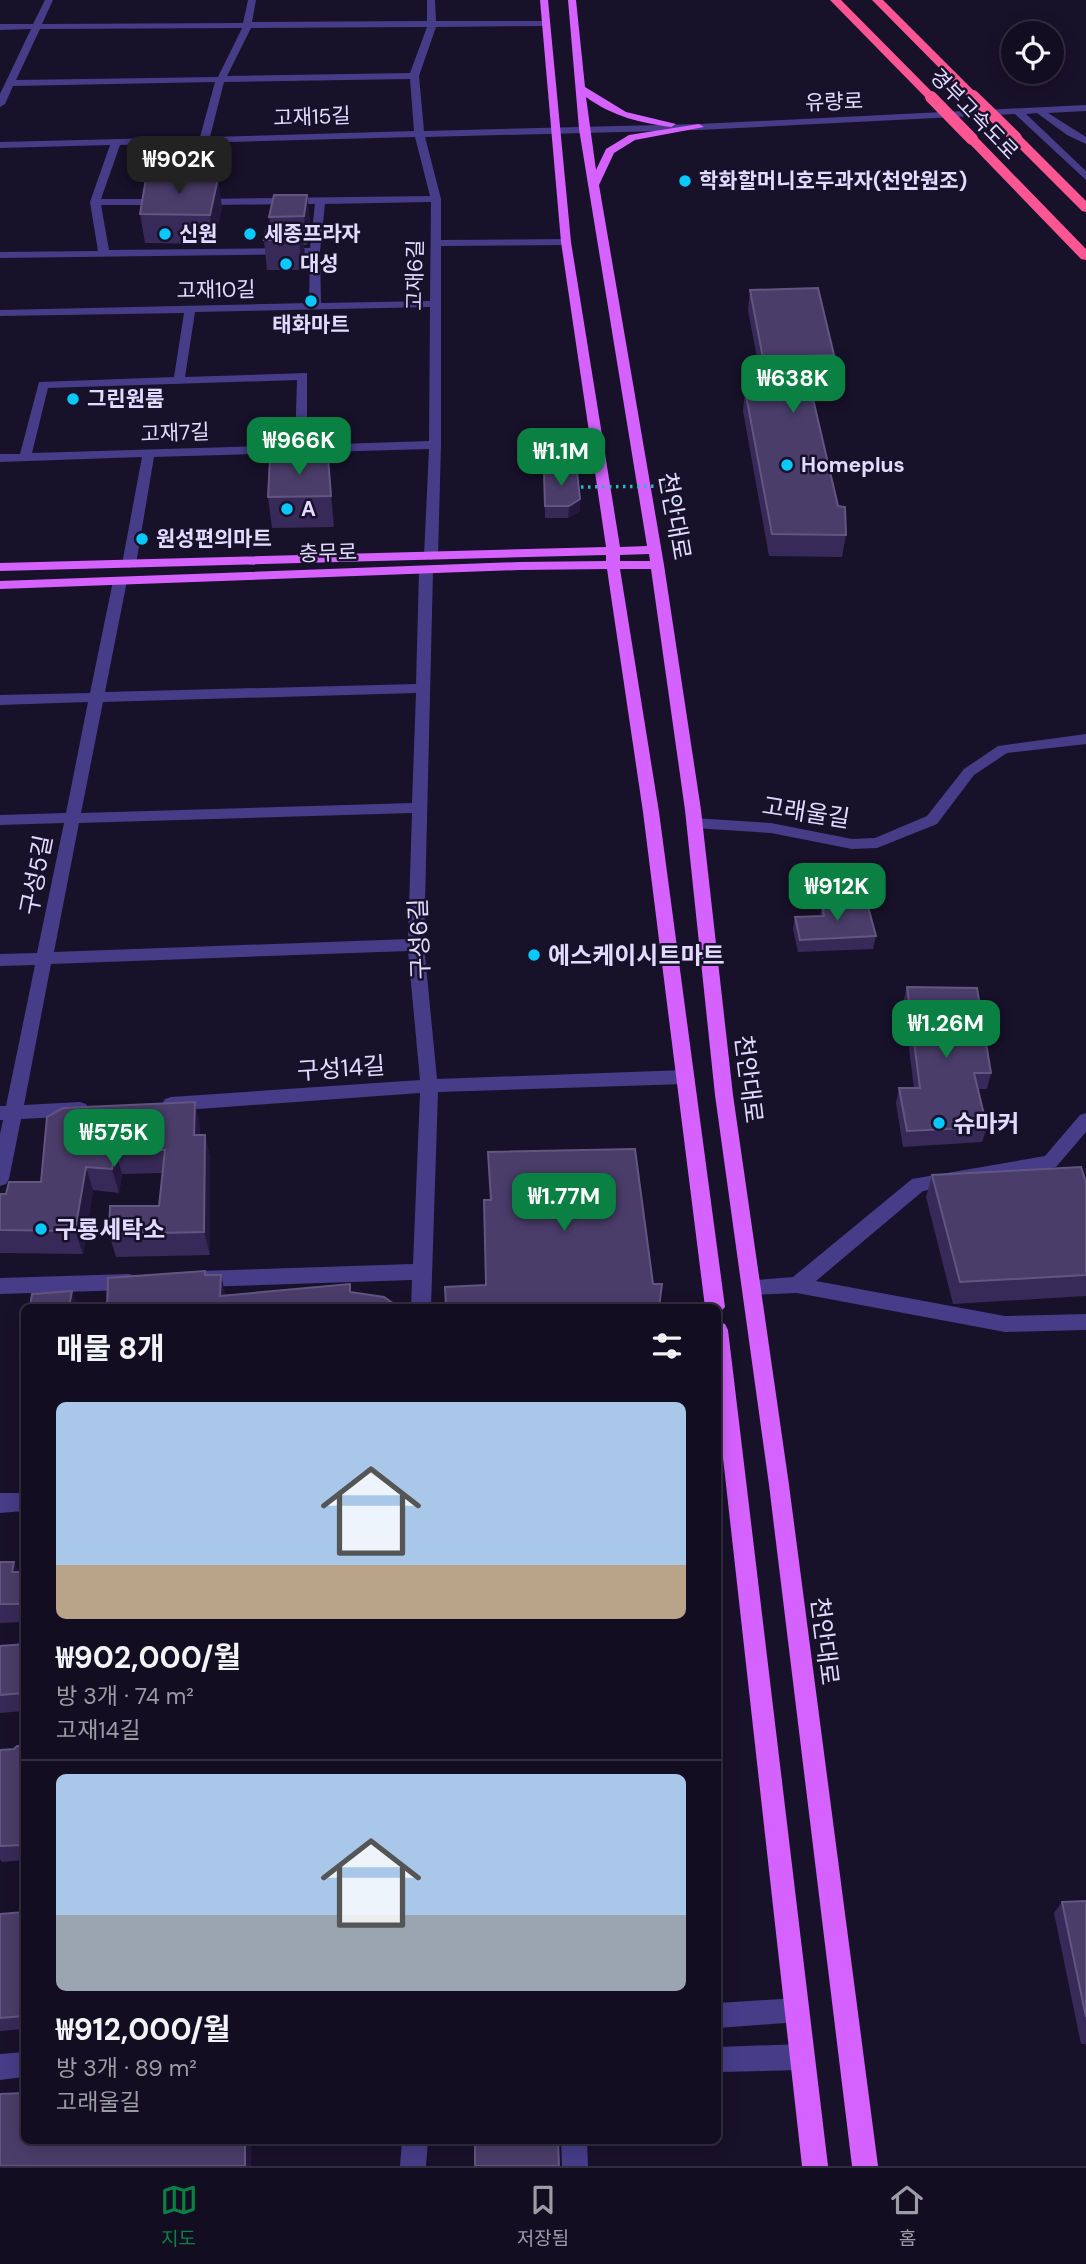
<!DOCTYPE html>
<html lang="ko">
<head>
<meta charset="utf-8">
<style>
	body { margin:0; font-family:"DM Sans","Noto Sans KR",sans-serif; background:#1f1b2d; color:#f1f3f6; height:100vh; display:flex; flex-direction:column; font-size:26px; white-space:nowrap }
	* { box-sizing:border-box; margin:0 }
	p { font-size:23px; color:#9c9ca5 }
	.icon { flex:none; width:38px; height:38px; fill:none; stroke:currentColor; stroke-width:2; stroke-linecap:round; stroke-linejoin:round }
	.map { position:relative; flex:1; overflow:hidden }
	.side { position:absolute; left:21px; top:1304px; width:700px; height:840px; display:flex; flex-direction:column; background:#120d20; border-radius:10px; box-shadow:0 4px 18px #0003,0 0 0 2px #312d3e }
	.side>* { flex:none }
	.fabs { position:absolute; left:1001px; top:21px; display:grid; gap:14px }
	.fabs a { display:grid; place-items:center; width:63px; height:63px; border-radius:50%; background:#120d20; box-shadow:0 4px 18px #0003,0 0 0 2px #312d3e; font-size:35px }
	.price { position:absolute; translate:-50% -60px; padding:0 16px; border-radius:14px; background:#0b8043; color:#fff; font-size:23px; line-height:46px; filter:drop-shadow(0 2px 4px #0008) }
	.price::after { content:''; position:absolute; left:50%; top:42px; width:21px; height:16px; margin-left:-10px; background:inherit; clip-path:polygon(0 0,100% 0,50% 100%) }
	.price.selected { background:#222; color:#fff }
	ul { padding:0; list-style:none }
	li { display:grid; align-content:center; gap:14px; height:371px; padding:0 35px }
	li+li { border-top:2px solid #312d3e }
	li span { display:grid; place-items:center; height:217px; border-radius:10px; color:#555 }
	li>.icon { margin-inline-start:auto }
	span .icon { width:126px; height:126px; fill:#fffc; stroke-width:1 }
	li b { font-size:30px }
	h2 { display:flex; justify-content:space-between; align-items:center; height:84px; padding:0 35px; font-size:30px }
	.dock { display:flex; justify-content:space-around; align-items:center; height:98px; border-top:2px solid #312d3e; background:#120d20; font-size:19px; color:#9c9ca5 }
	.dock a { display:grid; justify-items:center; gap:4px }
	.dock .selected { color:#0b8043 }
	.map>svg:first-child { display:block }
	.lines { fill:none; stroke-linecap:round; stroke-linejoin:round }
	.path { stroke:#31b4bc; stroke-width:3.5; stroke-dasharray:2.5 4.5; stroke-linecap:butt }
	.minor { fill:#473c88; fill-rule:evenodd }
	.major { fill:#d561fe; fill-rule:evenodd }
	.highway { fill:#fe5593; fill-rule:evenodd }
	.path-bridge { stroke:#31b4bc; stroke-width:3.5; stroke-dasharray:2.5 4.5; stroke-linecap:butt }
	.highway-bridge { stroke:#fe5593; stroke-width:12 }
	.wall { fill:#382a58 }
	.shaded-wall { fill:#23183e }
	.building { fill:#4a3d6a; stroke:#625681; stroke-width:2 }
	.poi-dot { fill:#07c9fe; stroke:#18112a; stroke-width:2.5 }
	.labels { text-anchor:middle; dominant-baseline:central; stroke-width:5; stroke-linejoin:round; paint-order:stroke }
	.far-street-label { font-size:21px; fill:#e2daff; stroke:#18112a }
	.far-poi-label { font-size:21px; font-weight:bold; fill:#e2daff; stroke:#18112a; text-anchor:start }
	.street-label { font-size:24px; fill:#e2daff; stroke:#18112a }
	.poi-label { font-size:24px; font-weight:bold; fill:#e2daff; stroke:#18112a; text-anchor:start }
</style>
</head>
<body>
<div class="map">
<svg width="1086" height="2166" viewBox="0 0 1086 2166">
	<rect width="100%" height="100%" fill="#18112a"/>
	<g class="lines">
		<path class="path" d="M673,479L679,512"/>
		<path class="minor" d="M45,0H53L42,24L243,23L248,0H256L252,22L427,21V0H435L436,21H549L550,23L546,26L436,27L419,76L424,131L699,124L1086,105V111L1048,113L1086,137V144L1067,135L1037,113L1026,114L1086,171V180L1015,114L699,130L425,137L441,199V240L566,239L571,242L566,245L441,246V445L438,556L431,560L424,556L429,449L154,457L136,564L129,568L122,564L142,457L0,462V454H20L39,382L174,377L184,313L0,316V310L309,303L310,254L0,258V252L98,251L90,202L110,145L0,148V142L200,137L215,82L13,86L5,104L0,107V94L31,29L0,30V24H33ZM427,27L410,73L227,76L251,28ZM242,28L218,77L16,80L40,29ZM410,79L414,131L210,137L224,82ZM415,137L430,196L200,199L195,202L200,205L315,204L310,248L109,250L101,205H165L170,202L165,199H101L120,145ZM431,202L430,301L321,303L320,251L325,204ZM430,307L429,441L307,445V373L185,377L195,312ZM297,380L295,445L32,453L48,388Z
			M426,567L433,571L424,945L437,1079L685,1070L691,1072L694,1077L691,1082L685,1084L438,1092L431,1307H411L412,1280L199,1287L192,1285L189,1279L192,1273L199,1271L413,1264L420,1093L171,1111L165,1109L162,1104L165,1099L171,1097L420,1080L408,951L51,964L24,1105L80,1102L86,1104L89,1109L86,1114L80,1116L21,1119L9,1179L6,1184L0,1186V1134L3,1120H0V1106H6L35,965L0,966V954L37,953L64,823L0,825V815L66,813L88,702L0,705V695L90,693L113,581L120,577L127,581L105,692L416,684L419,571ZM416,693L412,803L81,813L103,702ZM412,813L408,939L54,952L79,823Z
			M1086,734V744L1007,753L974,775L937,824L877,848L852,849L771,833L694,828L686,823L694,818L771,823L852,839L875,838L927,816L964,769L998,746Z
			M1086,1113V1132L1056,1167L923,1191L816,1281L1005,1316L1086,1314V1330L1005,1332L797,1293L752,1295L745,1293L742,1287L745,1281L793,1277L912,1179L1045,1156L1080,1115Z
			M129,1274L136,1276L139,1282L136,1288L129,1290L0,1294V1278Z
			M0,1493H24V1511L0,1513Z
			M797,1998L806,2001L809,2010L806,2019L797,2022L718,2028V2003Z
			M802,2044L811,2048L815,2057L811,2066L802,2070L718,2072V2047Z
			M24,2052V2077L0,2080V2054Z
			M402,2140H428L426,2166H400Z
			M561,2140H587L588,2166H562Z"/>
		<path class="major" d="M540,0H548L571,242L620,547L647,546L579,129L568,0H576L585,87L626,112L676,124L671,127C640,123 612,116 586,97L596,170L606,149L629,135L699,124L704,127L635,140L614,153L599,185L664,565L701,810L733,1095L789,1485L878,2166H852L769,1485L715,1095L685,810L651,569H620L659,812L725,1307L718,1314V1307H705L643,812L607,569L519,570L0,589V581L519,562L606,561V555L0,571V563L606,547L561,242ZM649,554L650,561H620V555Z
			M718,1322L725,1324L728,1330L828,2166H802L718,1413Z"/>
		<path class="highway" d="M830,0H841L935,95V99H927Z
			M872,0H883L977,94V98H969Z
			M1012,135H1020L1086,201V212L1082,211L1012,141Z
			M968,136H976L1086,249V260L1081,259L968,142Z"/>
		<path class="path-bridge" d="M581,487L675,486"/>
		<path class="highway-bridge" d="M973,96L1016,138
			M931,97L972,139"/>
	</g>
	<path class="wall" d="M307,195L310,224L307,245H304L305,257L302,270H267L264,240L271,228L269,217Z
		M222,207L214,244L145,243L140,214Z
		M750,290L834,355L832,376L807,377L846,535L842,557L769,556L743,411L745,390H763L748,310Z
		M328,457L334,527L272,528L268,497Z
		M544,472L580,499V511L568,518H545Z
		M822,904L876,936L873,949L798,952L793,929L795,917L820,916Z
		M907,987L991,1073L987,1089H978L987,1127L982,1142L903,1147L896,1103L899,1088H914L903,1002Z
		M47,1117L200,1125V1135H205L210,1158V1255L116,1257L109,1234L159,1206L163,1173L122,1174L119,1193L93,1190L83,1254L0,1253V1194H6L41,1182Z
		M932,1175L1086,1182V1296L953,1304L926,1197Z
		M24,1336V1369L20,1359Z
		M0,1562L19,1572H24V1622L0,1623Z
		M24,1644V1711L0,1713V1646Z
		M24,1746V1860L2,1862L0,1859V1750L14,1749Z
		M1086,1901V2044H1081L1054,1913L1062,1902Z
		M24,1912V2029L0,2031V1914Z"/>
	<path class="shaded-wall" d="M218,178L222,207L214,244L210,215Z
		M307,195L310,224L307,245L304,216Z
		M302,227L305,257L302,270L299,240Z
		M328,457L331,488L334,527L331,496Z
		M580,499V511L568,518L569,506Z
		M195,1102L200,1125L199,1158L194,1135Z
		M205,1135L210,1158V1255L204,1232Z
		M115,1150L122,1174L119,1193L112,1169Z
		M86,1167L93,1190L83,1254L75,1231Z
		M221,1275L226,1296H220Z
		M72,1291L76,1302L75,1307H69Z
		M14,1562L23,1581L12,1572Z
		M245,2140H252L251,2166H245Z"/>
	<path class="building" d="M146,178H218L210,215L140,214Z
		M274,195H307L304,216L269,217Z
		M302,227L299,240H264L267,228Z
		M818,288L834,355L803,356L838,506L845,507L846,535L772,534L745,390H769L750,290Z
		M328,457L331,496L268,497L270,458Z
		M577,471L580,499L569,506H545L544,472Z
		M867,903L876,936L800,940L795,917L824,916L822,904Z
		M907,987L977,988L991,1073H974L987,1127L907,1131L899,1088H920Z
		M195,1102L194,1135H205L204,1232L109,1234L110,1206H159L165,1150H115L112,1169L86,1167L75,1231L0,1230V1194H6L9,1182H41L47,1117L63,1108Z
		M635,1149L653,1284H662L659,1307H446L445,1287L486,1285L484,1200H491L488,1152Z
		M1081,1167L1086,1182V1275L960,1282L932,1175Z
		M205,1271V1275H221L220,1296L350,1284V1292L384,1297L394,1304L396,1307H107L108,1278Z
		M72,1291L69,1307H30L32,1294Z
		M24,1336V1359H20Z
		M0,1562H14L12,1572H24V1604H0Z
		M24,1644V1693L0,1695V1646Z
		M17,1746H24V1845L0,1846V1750L14,1749Z
		M718,1840L719,1860H718Z
		M1086,1901V2017L1062,1902Z
		M24,1912V2016L0,2018V1914Z
		M24,2093V2140H245V2166H0V2094Z
		M475,2140H558L559,2166H475Z"/>
	<g class="poi-dot">
		<circle cx="685" cy="181" r="7"/>
		<circle cx="165" cy="234" r="7"/>
		<circle cx="250" cy="234" r="7"/>
		<circle cx="286" cy="264" r="7"/>
		<circle cx="311" cy="301" r="7"/>
		<circle cx="73" cy="399" r="7"/>
		<circle cx="787" cy="465" r="7"/>
		<circle cx="287" cy="509" r="7"/>
		<circle cx="142" cy="539" r="7"/>
		<circle cx="534" cy="955" r="7"/>
		<circle cx="939" cy="1123" r="7"/>
		<circle cx="41" cy="1229" r="7"/>
	</g>
	<g class="labels">
		<g class="far-street-label">
			<text transform="translate(834 102) rotate(-2)">유량로</text>
			<text transform="translate(974 114) rotate(46)">경부고속도로</text>
			<text transform="translate(312 117) rotate(-2)">고재15길</text>
			<text transform="translate(415 275) rotate(-89)">고재6길</text>
			<text transform="translate(216 290) rotate(-1)">고재10길</text>
			<text transform="translate(175 433) rotate(-2)">고재7길</text>
			<text transform="translate(328 553) rotate(-2)">충무로</text>
		</g>
		<g class="far-poi-label">
			<text x="699" y="181">학화할머니호두과자(천안원조)</text>
			<text x="179" y="234">신원</text>
			<text x="264" y="234">세종프라자</text>
			<text x="300" y="264">대성</text>
			<text x="311" y="325" text-anchor="middle">태화마트</text>
			<text x="87" y="399">그린원룸</text>
			<text x="801" y="465">Homeplus</text>
			<text x="301" y="509">A</text>
			<text x="156" y="539">원성편의마트</text>
		</g>
		<g class="street-label">
			<text transform="translate(675 516) rotate(80)">천안대로</text>
			<text transform="translate(806 812) rotate(9)">고래울길</text>
			<text transform="translate(36 875) rotate(-79)">구성5길</text>
			<text transform="translate(419 939) rotate(-92)">구성6길</text>
			<text transform="translate(341 1068) rotate(-4)">구성14길</text>
			<text transform="translate(749 1079) rotate(83)">천안대로</text>
			<text transform="translate(825 1641) rotate(83)">천안대로</text>
		</g>
		<g class="poi-label">
			<text x="548" y="955">에스케이시트마트</text>
			<text x="953" y="1123">슈마커</text>
			<text x="55" y="1229">구룡세탁소</text>
		</g>
	</g>
</svg>
<div class="fabs">
<a><svg class="icon" aria-label="locate" viewBox="0 0 24 24"><circle cx="12" cy="12" r="6"/><path d="M12 2v4M12 18v4M2 12h4M18 12h4"/></svg></a>
</div>
<b class="price selected" style="left:179px;top:196px">₩902K</b>
<b class="price" style="left:793px;top:415px">₩638K</b>
<b class="price" style="left:299px;top:477px">₩966K</b>
<b class="price" style="left:561px;top:488px">₩1.1M</b>
<b class="price" style="left:837px;top:923px">₩912K</b>
<b class="price" style="left:946px;top:1060px">₩1.26M</b>
<b class="price" style="left:114px;top:1169px">₩575K</b>
<b class="price" style="left:564px;top:1233px">₩1.77M</b>
<section class="side">
<h2>매물 8개<svg class="icon" aria-label="filters" viewBox="0 0 24 24"><path d="M4 7h16M4 17h16"/><circle cx="9" cy="7" r="2"/><circle cx="15" cy="17" r="2"/></svg></h2>
<ul>
<li><span style="background:linear-gradient(#a9c7e8 75%,#b9a48a 0)"><svg class="icon" aria-label="home" viewBox="0 0 24 24"><path d="M3 11l9-7 9 7M6 9v11h12V9"/></svg></span><div><b>₩902,000/월</b><p>방 3개 · 74 m²</p><p>고재14길</p></div></li>
<li><span style="background:linear-gradient(#a9c7e8 65%,#9aa5b1 0)"><svg class="icon" aria-label="home" viewBox="0 0 24 24"><path d="M3 11l9-7 9 7M6 9v11h12V9"/></svg></span><div><b>₩912,000/월</b><p>방 3개 · 89 m²</p><p>고래울길</p></div></li>
</ul>
</section>
</div>
<nav class="dock">
<a class="selected"><svg class="icon" aria-label="map" viewBox="0 0 24 24"><path d="M3 6l6-2 6 2 6-2v14l-6 2-6-2-6 2zM9 4v14M15 6v14"/></svg>지도</a>
<a><svg class="icon" aria-label="saved" viewBox="0 0 24 24"><path d="M7 4h10v16l-5-4-5 4z"/></svg>저장됨</a>
<a><svg class="icon" aria-label="home" viewBox="0 0 24 24"><path d="M3 11l9-7 9 7M6 9v11h12V9"/></svg>홈</a>
</nav>
</body>
</html>
